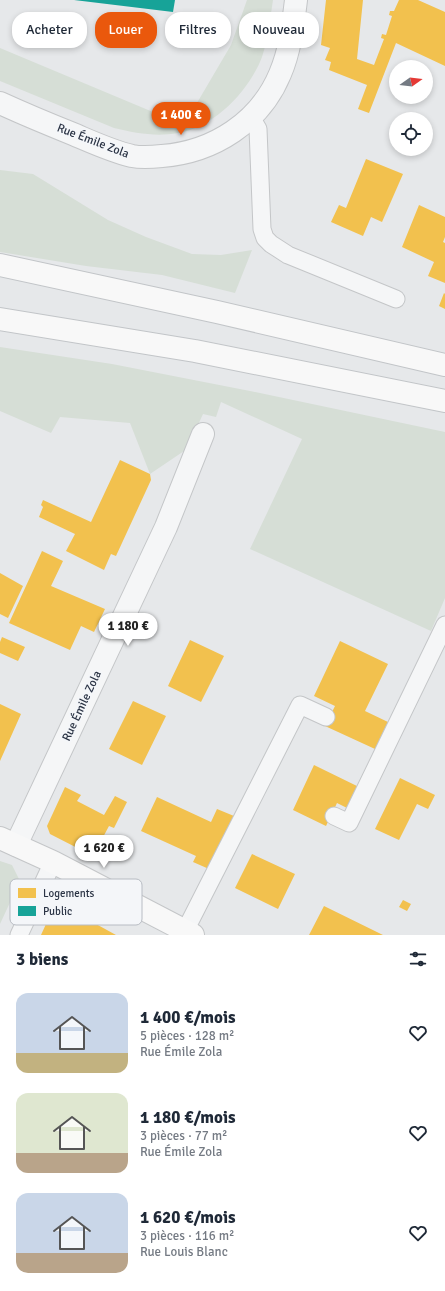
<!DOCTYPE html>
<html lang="fr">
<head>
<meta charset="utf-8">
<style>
	body { margin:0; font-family:Signika,sans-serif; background:#f6f6f7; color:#1f2937; height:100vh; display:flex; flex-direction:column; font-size:15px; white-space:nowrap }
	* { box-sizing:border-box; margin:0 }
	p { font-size:13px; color:#747a83 }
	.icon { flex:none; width:22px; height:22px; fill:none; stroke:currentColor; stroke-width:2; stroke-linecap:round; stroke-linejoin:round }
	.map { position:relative; height:935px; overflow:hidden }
	.drawer { display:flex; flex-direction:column; background:#fff; flex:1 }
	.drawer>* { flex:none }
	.top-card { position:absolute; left:12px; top:12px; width:421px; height:36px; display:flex; gap:8px }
	.needle { width:26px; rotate:76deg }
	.fabs { position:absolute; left:389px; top:60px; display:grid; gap:8px }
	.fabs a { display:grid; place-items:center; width:44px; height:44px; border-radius:50%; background:#fff; box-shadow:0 2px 6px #0003; font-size:20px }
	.price { position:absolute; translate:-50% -34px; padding:0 9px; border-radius:14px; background:#fff; color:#222; font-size:13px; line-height:26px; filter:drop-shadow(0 1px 2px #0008) }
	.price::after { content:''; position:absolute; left:50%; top:24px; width:12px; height:9px; margin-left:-6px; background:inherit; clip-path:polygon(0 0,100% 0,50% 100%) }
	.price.on { background:#ea580c; color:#fff }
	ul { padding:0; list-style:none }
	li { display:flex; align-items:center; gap:12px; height:100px; padding:0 16px }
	li span { display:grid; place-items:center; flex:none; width:112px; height:80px; border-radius:12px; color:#555 }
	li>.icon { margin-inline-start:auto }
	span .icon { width:48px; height:48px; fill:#fffc; stroke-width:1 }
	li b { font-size:17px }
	h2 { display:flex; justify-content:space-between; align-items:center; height:48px; padding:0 16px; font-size:17px }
	.pill { padding:0 14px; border-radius:16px; background:#fff; box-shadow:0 2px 6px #0003; font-size:14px; line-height:36px }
	.pill.on { background:#ea580c; color:#fff }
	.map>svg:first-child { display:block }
	.green { fill:#d6ded6 }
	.homes { fill:#f2c14e }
	.public { fill:#17a398 }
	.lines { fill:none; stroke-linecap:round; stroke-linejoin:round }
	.lane-casing { stroke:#c4c6c8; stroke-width:19 }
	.street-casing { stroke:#c4c6c8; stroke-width:24 }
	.secondary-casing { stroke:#c4c6c8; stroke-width:24 }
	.primary-casing { stroke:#c2c5c8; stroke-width:24 }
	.lane { stroke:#f5f6f7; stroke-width:17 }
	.street { stroke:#f5f6f7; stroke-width:22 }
	.secondary { stroke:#f8f8f8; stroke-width:22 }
	.primary { stroke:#f8f8f8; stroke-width:22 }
	.labels { text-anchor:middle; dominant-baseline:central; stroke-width:4; stroke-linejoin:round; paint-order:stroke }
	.street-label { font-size:12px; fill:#2b3445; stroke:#f4f6f9 }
	.key { fill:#f4f6f9; stroke:#b8bcc3; stroke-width:1 }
	.key-label { font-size:11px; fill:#2b3445 }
</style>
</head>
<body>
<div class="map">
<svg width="445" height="935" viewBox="0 0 445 935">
	<rect width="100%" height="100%" fill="#e6e8ea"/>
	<path class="green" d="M247,0H273C270,19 268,39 262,57C249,91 215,127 178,133C156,137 135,133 114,128L0,81V48L184,125L231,45Z
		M0,170L33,174L108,220L146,237L192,254L221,255L252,250L235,293L162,275L86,266L0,252Z
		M0,347L112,364L250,391L445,432V598L431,631L250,549L302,439L221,402L216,417L203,414L187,449L150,474L130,423L60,417L51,433L0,411Z
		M0,861L12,865L20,881L0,924Z"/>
	<path class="homes" d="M326,0H363L357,59L374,65L384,39L381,38L382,34L386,35L392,16L389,15L390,11H394L399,0H418L445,12V66L396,43L369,113L358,109L367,85L329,70L331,62L325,60L330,48L321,45Z
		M366,159L403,174L382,222L371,217L363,236L331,222L339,205L346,208Z
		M419,205L445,217V237L443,242L445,243V283L428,276L434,262L402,247Z
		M444,293L445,294V309L439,306Z
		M120,460L150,474L151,480L116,556L111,554L104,570L66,551L75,534L39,517L43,507L41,505L43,500L91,522Z
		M42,551L63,561L51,586L105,609L94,632L81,626L70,650L9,623Z
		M0,573L23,586L8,618L0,614Z
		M2,637L25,647L18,661L0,653V642Z
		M190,640L224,656L201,702L168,686Z
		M340,641L388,664L365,711L388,722L375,749L325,726L335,706L314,696Z
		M133,701L166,716L142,765L109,749Z
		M0,704L21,714L0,761Z
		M314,765L359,787L349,809L337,803L326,826L293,810Z
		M400,778L435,795L428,809L417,804L399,840L375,829Z
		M65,787L81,795L77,801L104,815L115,796L127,802L114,828L109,826L93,856L50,834L47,826Z
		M157,797L211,822L217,809L234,816L209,869L193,862L196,856L141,831Z
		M252,854L295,874L278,909L235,888Z
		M403,900L411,904L407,911L399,907Z
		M56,902L116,935H41Z
		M324,906L383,935H309Z"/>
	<path class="public" d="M74,0H175L173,12Z"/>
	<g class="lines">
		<g class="lane-casing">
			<path id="lane" d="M251,117L258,129L262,229L265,238L271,244L288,255L396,299
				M334,816L349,823L445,625
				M185,931L300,705L326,717
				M19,935L53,862"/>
		</g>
		<g class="street-casing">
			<path id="street" d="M0,103C24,114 48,124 73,134C92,142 111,151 132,156C142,158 153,157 162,156C214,152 260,122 280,74C290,51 293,25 296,0
				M16,845L166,527L203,434"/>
		</g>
		<g class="secondary-casing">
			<path id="secondary" d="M0,838L53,862L193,935"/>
		</g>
		<g class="primary-casing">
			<path id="primary" d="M0,265L217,312L445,365
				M0,319L195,351L445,401"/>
		</g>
		<use href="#lane" class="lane"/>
		<use href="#street" class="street"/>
		<use href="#secondary" class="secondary"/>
		<use href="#primary" class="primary"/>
	</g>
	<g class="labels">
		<g class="street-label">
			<text transform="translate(93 141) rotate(21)">Rue Émile Zola</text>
			<text transform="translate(82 706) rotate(-65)">Rue Émile Zola</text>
		</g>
	</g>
	<rect x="10" y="879" width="132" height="46" rx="6" class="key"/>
	<rect x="18" y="888" width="18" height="10" fill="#f2c14e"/>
	<rect x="18" y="906" width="18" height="10" fill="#17a398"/>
	<g class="key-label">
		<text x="43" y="897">Logements</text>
		<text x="43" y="915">Public</text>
	</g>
</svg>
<div class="fabs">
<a><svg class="needle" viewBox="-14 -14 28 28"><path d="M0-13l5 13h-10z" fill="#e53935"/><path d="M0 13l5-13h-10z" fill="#747a83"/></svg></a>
<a><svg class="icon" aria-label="locate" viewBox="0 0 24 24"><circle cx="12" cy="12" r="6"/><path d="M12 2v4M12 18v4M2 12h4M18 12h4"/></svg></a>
</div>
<b class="price on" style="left:181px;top:136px">1 400 €</b>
<b class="price" style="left:128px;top:647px">1 180 €</b>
<b class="price" style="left:104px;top:869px">1 620 €</b>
<div class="top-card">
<a class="pill">Acheter</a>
<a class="pill on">Louer</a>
<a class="pill">Filtres</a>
<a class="pill">Nouveau</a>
</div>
</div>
<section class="drawer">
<h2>3 biens<svg class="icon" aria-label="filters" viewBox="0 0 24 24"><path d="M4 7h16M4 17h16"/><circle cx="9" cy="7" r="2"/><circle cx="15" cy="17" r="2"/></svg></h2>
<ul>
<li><span style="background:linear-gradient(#c9d6e8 75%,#c2b280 0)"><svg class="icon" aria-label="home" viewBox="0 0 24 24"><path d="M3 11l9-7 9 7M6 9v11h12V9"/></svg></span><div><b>1 400 €/mois</b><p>5 pièces · 128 m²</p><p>Rue Émile Zola</p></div><svg class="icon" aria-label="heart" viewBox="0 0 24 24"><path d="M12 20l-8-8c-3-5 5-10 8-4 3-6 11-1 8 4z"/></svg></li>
<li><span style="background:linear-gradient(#dfe7d0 75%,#b9a48a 0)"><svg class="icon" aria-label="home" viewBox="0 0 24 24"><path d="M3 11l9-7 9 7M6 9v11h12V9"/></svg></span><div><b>1 180 €/mois</b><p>3 pièces · 77 m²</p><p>Rue Émile Zola</p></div><svg class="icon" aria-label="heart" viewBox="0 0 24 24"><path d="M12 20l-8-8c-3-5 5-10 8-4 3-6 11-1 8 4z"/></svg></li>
<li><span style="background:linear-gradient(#c9d6e8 75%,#b9a48a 0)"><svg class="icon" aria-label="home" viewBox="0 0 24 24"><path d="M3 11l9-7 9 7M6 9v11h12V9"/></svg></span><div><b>1 620 €/mois</b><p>3 pièces · 116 m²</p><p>Rue Louis Blanc</p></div><svg class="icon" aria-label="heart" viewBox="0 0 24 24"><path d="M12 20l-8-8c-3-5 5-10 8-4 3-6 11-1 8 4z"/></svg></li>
</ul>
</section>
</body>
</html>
